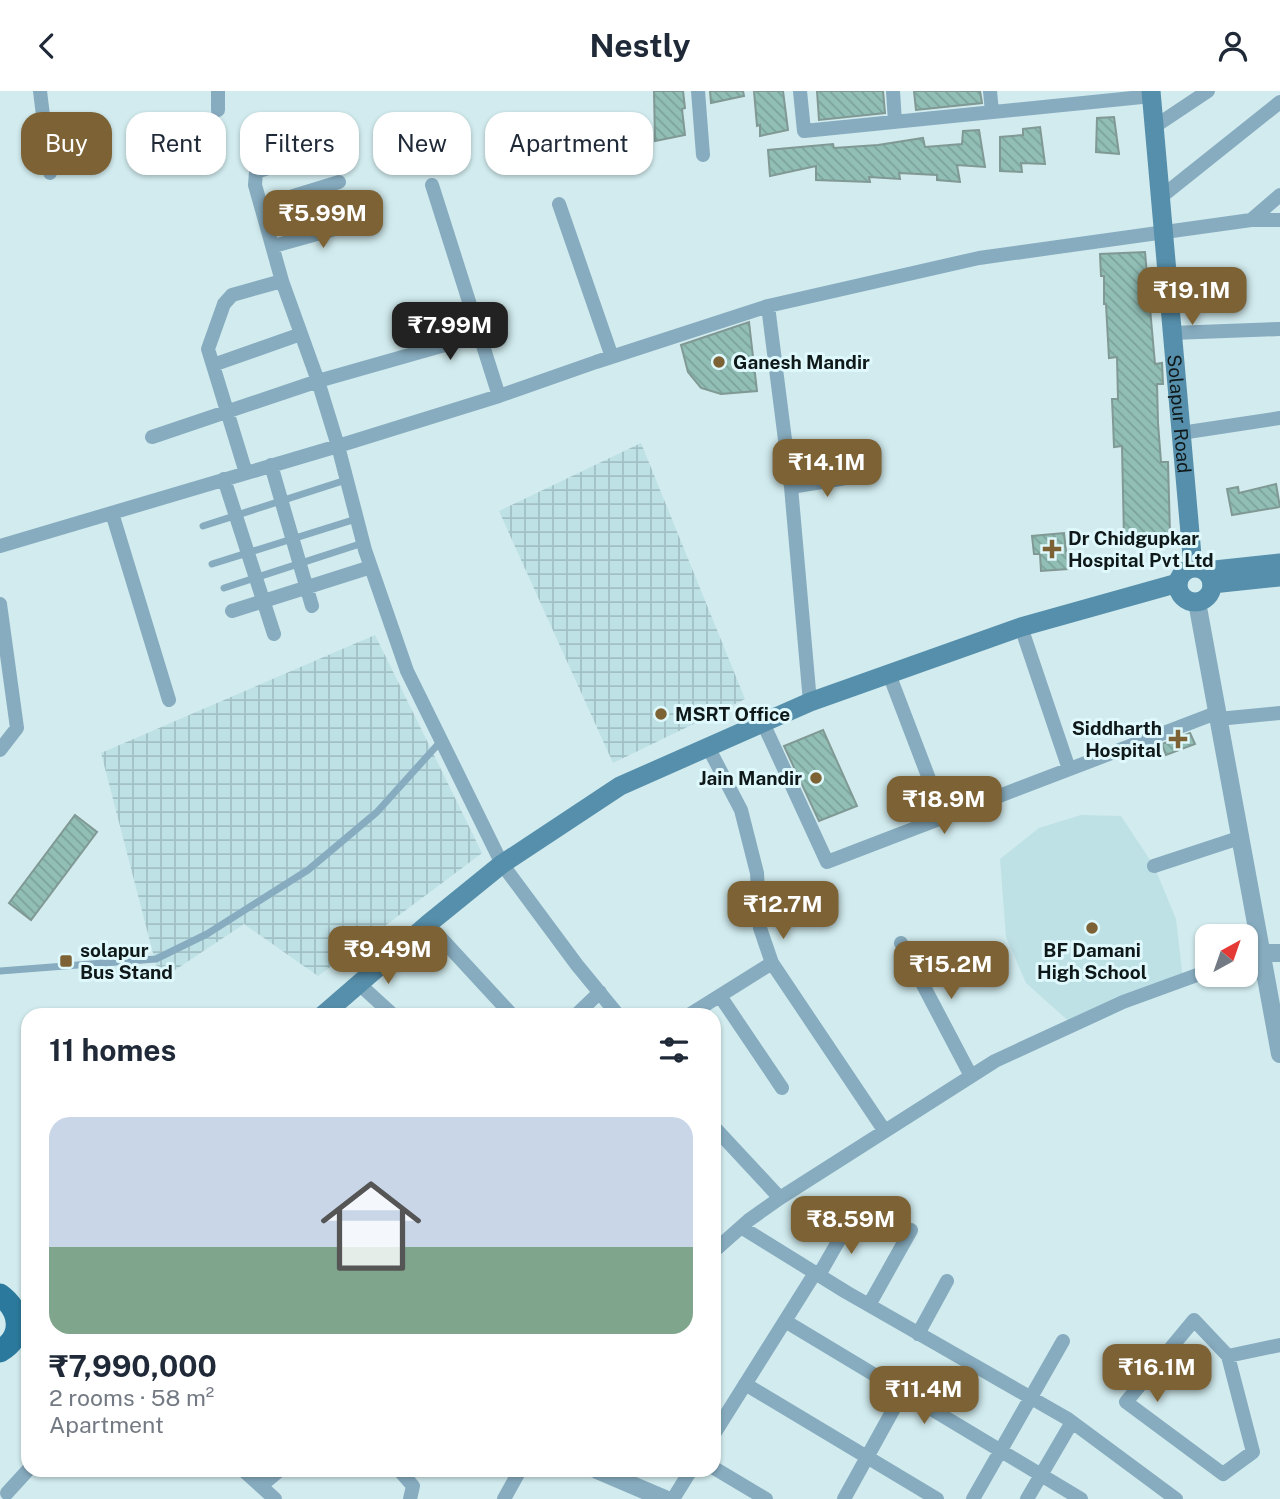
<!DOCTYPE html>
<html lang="en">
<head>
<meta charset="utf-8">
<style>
	body { margin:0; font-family:"Public Sans",sans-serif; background:#f2f2f3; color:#1f2937; height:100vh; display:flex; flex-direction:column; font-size:26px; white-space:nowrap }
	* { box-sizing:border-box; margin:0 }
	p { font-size:23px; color:#747a83 }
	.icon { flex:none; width:38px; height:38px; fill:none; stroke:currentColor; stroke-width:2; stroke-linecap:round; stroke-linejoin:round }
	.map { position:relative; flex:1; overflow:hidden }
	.details { position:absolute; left:21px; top:917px; width:700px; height:469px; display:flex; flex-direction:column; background:#fff; border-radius:21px; box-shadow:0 2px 5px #0004 }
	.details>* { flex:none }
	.guide { position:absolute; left:21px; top:21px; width:700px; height:63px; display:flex; gap:14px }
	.needle { width:46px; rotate:40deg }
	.buttons { position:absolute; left:1195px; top:833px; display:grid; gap:14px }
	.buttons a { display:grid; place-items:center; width:63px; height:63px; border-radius:14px; background:#fff; box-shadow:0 2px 5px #0004; font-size:35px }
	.price { position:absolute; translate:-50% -60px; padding:0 16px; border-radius:14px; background:#7c6234; color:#fff; font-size:23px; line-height:46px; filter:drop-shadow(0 2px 4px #0008) }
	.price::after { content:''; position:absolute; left:50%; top:42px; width:21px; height:16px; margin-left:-10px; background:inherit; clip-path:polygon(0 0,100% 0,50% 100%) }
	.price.selected { background:#222; color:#fff }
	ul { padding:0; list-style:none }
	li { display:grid; align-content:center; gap:14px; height:371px; padding:0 28px }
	li span { display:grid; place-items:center; height:217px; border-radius:21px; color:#555 }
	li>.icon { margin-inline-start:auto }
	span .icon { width:126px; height:126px; fill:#fffc; stroke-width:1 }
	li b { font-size:30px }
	h2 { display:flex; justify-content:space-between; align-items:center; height:84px; padding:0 28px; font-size:30px }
	.tag { padding:0 24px; border-radius:21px; background:#fff; box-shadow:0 2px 5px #0004; font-size:24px; line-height:63px }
	.tag.selected { background:#7c6234; color:#fff }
	header { display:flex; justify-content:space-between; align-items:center; height:91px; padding:0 28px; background:#fff; font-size:32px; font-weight:700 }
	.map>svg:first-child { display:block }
	.built { fill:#bee1e6 }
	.industrial { fill:url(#industrial-grid) }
	.building { fill:url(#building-back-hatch); stroke:#819994; stroke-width:2 }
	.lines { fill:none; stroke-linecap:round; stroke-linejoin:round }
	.service { stroke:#87acbf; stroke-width:7 }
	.minor { stroke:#87acbf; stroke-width:14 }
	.tertiary { stroke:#87acbf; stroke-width:18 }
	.secondary { stroke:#568fab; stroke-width:19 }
	.primary { stroke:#2b7a9d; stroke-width:23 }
	.poi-dot { fill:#7c6234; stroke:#def8fc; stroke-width:2.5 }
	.labels { text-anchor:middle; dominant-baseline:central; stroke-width:6; stroke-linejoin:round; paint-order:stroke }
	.poi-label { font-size:19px; font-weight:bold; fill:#10191a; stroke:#def8fc; text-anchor:start }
	.street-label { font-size:19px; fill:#10191a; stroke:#def8fc }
</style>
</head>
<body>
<header><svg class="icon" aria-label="back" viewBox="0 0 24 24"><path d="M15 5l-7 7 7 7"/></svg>Nestly<svg class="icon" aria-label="person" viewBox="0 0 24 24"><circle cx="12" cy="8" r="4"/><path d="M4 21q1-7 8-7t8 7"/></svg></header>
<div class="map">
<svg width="1280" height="1408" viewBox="0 0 1280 1408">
	<defs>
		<pattern id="industrial-grid" width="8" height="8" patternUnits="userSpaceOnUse" patternTransform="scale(1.75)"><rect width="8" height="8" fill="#bee1e6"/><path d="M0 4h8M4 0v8" fill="none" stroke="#a2c0c5"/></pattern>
		<pattern id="building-back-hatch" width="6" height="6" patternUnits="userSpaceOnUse" patternTransform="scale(1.75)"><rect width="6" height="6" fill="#91beb5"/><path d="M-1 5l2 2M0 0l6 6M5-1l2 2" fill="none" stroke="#7ca39b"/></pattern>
	</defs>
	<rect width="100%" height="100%" fill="#d1ebee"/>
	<path class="built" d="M1081,724L1121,725L1154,775L1176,828L1183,889L1072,933L1026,892L1006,846L1000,768L1039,737Z"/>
	<path class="industrial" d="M641,352L745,608L613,672L499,420Z
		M375,544L482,762L318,885L244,833L160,889L101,662Z"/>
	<path class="building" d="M654,0H683L685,17L682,18L685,44L655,50Z
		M710,0H743L744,5L711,12Z
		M754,0H783L788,39L760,45V34L757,35Z
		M817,0H883L885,22L819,29Z
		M914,0H980L982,12L916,19Z
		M1114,26L1119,63L1096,61L1097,27Z
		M1040,36L1045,73L1021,72L1022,81L1000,80V46L1023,44V38Z
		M979,39L985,76L957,74L960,91L937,89V84L899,82L900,88L869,86L870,91L816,89V75L770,85L768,59L833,53L834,57L878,54L923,47L925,56L962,53L963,40Z
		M1145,161L1155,273L1162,272L1163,293H1157L1158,332L1161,371H1168L1170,443L1124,447L1122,355L1114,356L1113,330L1112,308H1118L1117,266L1109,267L1106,213H1104V185H1101L1100,163Z
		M749,231L757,300L721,303L701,297L688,281L681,254Z
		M1276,393L1280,416L1232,424L1227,398L1238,396L1239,402Z
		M1064,442L1068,478L1041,480L1040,463H1034L1032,445Z
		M823,639L857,715L819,730L784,655Z
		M1190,642L1195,653L1166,664L1162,653Z
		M75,724L97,741L31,829L9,812Z"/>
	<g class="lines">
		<path class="service" d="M203,435L346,389
			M212,473L356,428
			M224,497L363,452
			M0,880L156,868L207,843L308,779L377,721L441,650"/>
		<path class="minor" d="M40,0L50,82
			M698,0L703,64
			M800,0L804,40L1152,5
			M893,0L895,31
			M990,0L992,21
			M218,19V0
			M1154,36L1208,0
			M300,66L256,81L255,94L282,190L318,290L338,355L365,459L407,580L502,773L577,874L618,924
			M432,94L499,305
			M1161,106L1280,11
			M559,113L612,266
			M261,115L339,91
			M1251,129L1280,104
			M274,155L363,130
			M768,215L791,396L810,611
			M1172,242L1280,238
			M213,274L301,243
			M1181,342L1280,327
			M152,346L318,290L480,244
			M271,374L312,515
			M246,382L208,258L224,213L232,204L282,190
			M224,388L274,543
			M791,396L858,385
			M112,422L169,609
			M0,455L338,355L499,305L596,271L768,215L979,167L1251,129H1280
			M0,513L17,637L0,659
			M232,520L371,476
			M1021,536L1069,678
			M889,583L944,727
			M1218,628L1280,622
			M763,632L827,771L1216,622
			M708,656L741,719L757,782L760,837L772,872L884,1039
			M1154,775L1242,746
			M428,833L512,924
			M901,852L971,985
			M1246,867L1262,862
			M358,892L393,924
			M720,905L782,997
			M576,924L600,901
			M689,924L772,872
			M714,1036L780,1107
			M741,1136L846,1201L1068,1328L1176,1408
			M714,1160L749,1129L780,1107L995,970L1123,911L1208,880
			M819,1184L851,1128
			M869,1214L911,1139
			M785,1230L1081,1408
			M918,1243L947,1190
			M1228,1265L1194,1229L1126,1311L1223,1383L1253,1361L1228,1265L1280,1254
			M745,1293L937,1408
			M714,1343L815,1182
			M714,1377L766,1408
			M243,1379L275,1408
			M399,1379L413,1395L410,1408
			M261,1395L280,1379
			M7,1402L28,1379
			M504,1408L520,1379
			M673,1408L691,1379
			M844,1408L903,1301
			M973,1408L1063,1250
			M1027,1408L1072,1331"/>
		<path class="tertiary" d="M1197,511L1280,963
			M1262,862H1280
			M597,1379L665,1408"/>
		<g class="secondary">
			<path id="s1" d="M1151,0L1193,476"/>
			<circle cx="1195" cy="494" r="17"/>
			<path d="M1205,480L1280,472"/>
			<path d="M1212,493L1280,486"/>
			<path d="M323,924L428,833L502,773L620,695L810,611L1021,536L1178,492"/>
		</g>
		<path class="primary" d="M0,1204C21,1219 25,1246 0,1260"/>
	</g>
	<g class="poi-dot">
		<circle cx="719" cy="271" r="7"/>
		<path d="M1048.5 447.5h7v7h7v7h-7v7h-7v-7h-7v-7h7z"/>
		<circle cx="661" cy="623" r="7"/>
		<path d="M1174.5 637.5h7v7h7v7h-7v7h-7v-7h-7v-7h7z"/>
		<circle cx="816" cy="687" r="7"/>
		<circle cx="1092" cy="837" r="7"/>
		<rect x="59" y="863" width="14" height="14" rx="3.5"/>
	</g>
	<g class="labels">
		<g class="poi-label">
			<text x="733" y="271">Ganesh Mandir</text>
			<text x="1068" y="447">Dr Chidgupkar<tspan x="1068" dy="22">Hospital Pvt Ltd</tspan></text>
			<text x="675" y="623">MSRT Office</text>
			<text x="1162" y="637" text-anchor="end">Siddharth<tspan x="1162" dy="22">Hospital</tspan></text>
			<text x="802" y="687" text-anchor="end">Jain Mandir</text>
			<text x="80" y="859">solapur<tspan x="80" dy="22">Bus Stand</tspan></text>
			<text x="1092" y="859" text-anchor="middle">BF Damani<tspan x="1092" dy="22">High School</tspan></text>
		</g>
		<g class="street-label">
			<text stroke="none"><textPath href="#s1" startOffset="324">Solapur Road</textPath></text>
		</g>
	</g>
</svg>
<div class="buttons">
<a><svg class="needle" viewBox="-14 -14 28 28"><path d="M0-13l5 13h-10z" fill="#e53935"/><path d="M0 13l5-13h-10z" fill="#747a83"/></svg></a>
</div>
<b class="price" style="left:323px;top:159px">₹5.99M</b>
<b class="price" style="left:1192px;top:236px">₹19.1M</b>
<b class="price selected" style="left:450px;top:271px">₹7.99M</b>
<b class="price" style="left:827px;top:408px">₹14.1M</b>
<b class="price" style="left:944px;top:745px">₹18.9M</b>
<b class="price" style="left:783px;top:850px">₹12.7M</b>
<b class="price" style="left:388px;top:895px">₹9.49M</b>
<b class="price" style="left:951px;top:910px">₹15.2M</b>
<b class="price" style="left:851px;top:1165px">₹8.59M</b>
<b class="price" style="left:1157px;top:1313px">₹16.1M</b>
<b class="price" style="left:924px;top:1335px">₹11.4M</b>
<div class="guide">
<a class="tag selected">Buy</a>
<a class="tag">Rent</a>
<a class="tag">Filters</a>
<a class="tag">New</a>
<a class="tag">Apartment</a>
</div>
<section class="details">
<h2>11 homes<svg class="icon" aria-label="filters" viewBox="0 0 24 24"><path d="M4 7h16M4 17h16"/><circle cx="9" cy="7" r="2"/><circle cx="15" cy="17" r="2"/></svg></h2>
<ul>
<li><span style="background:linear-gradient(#c9d6e8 60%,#7fa58c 0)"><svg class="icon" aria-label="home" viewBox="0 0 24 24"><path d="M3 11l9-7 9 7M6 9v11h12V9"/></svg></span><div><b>₹7,990,000</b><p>2 rooms · 58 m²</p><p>Apartment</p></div></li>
</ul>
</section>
</div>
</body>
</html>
